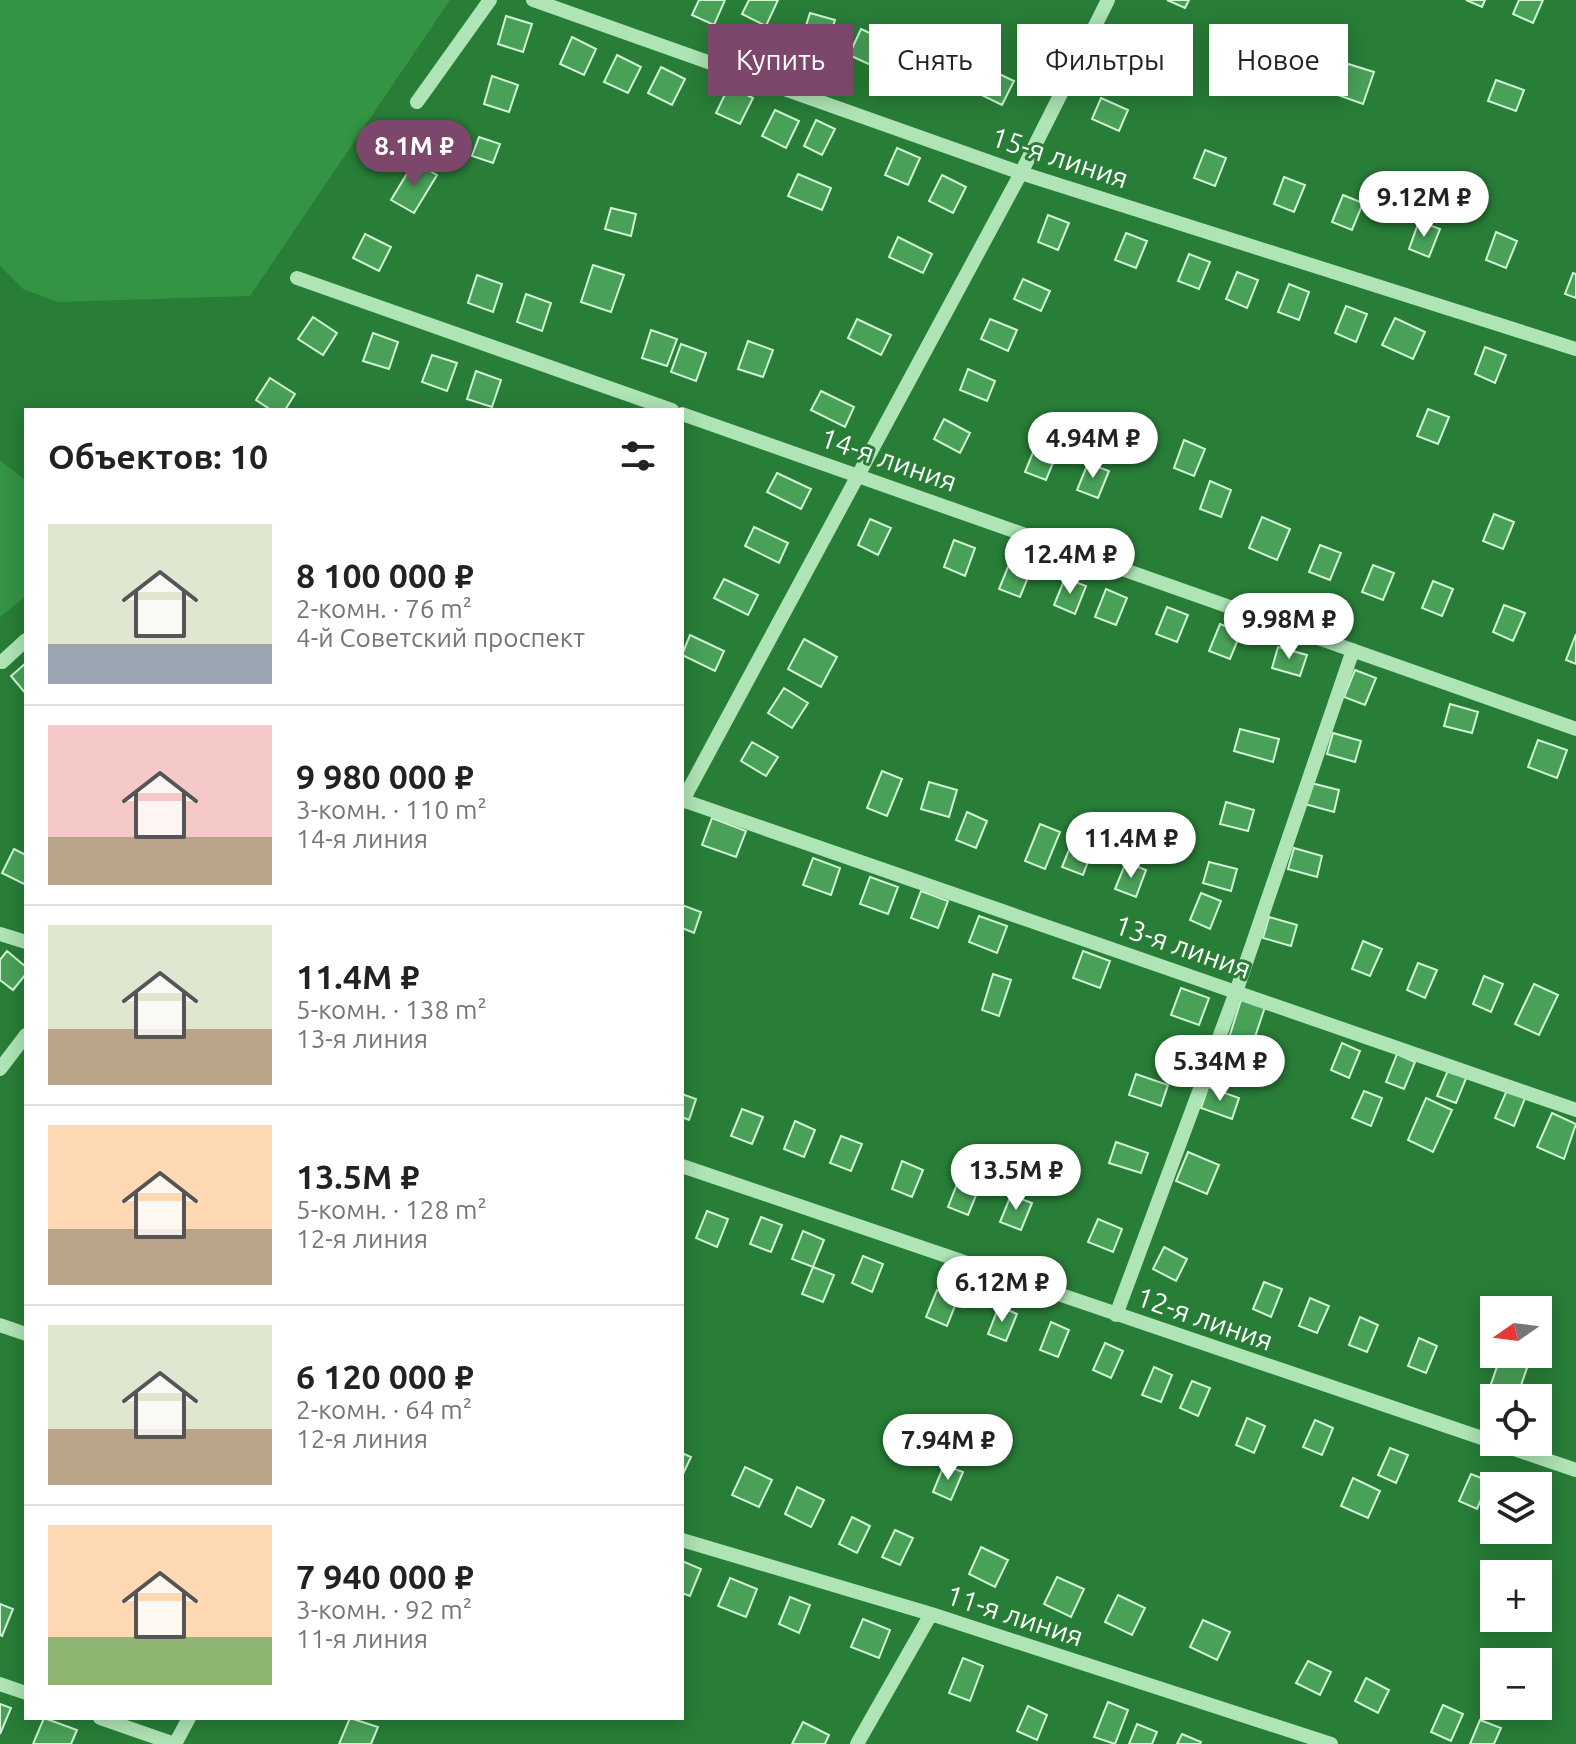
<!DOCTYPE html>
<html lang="ru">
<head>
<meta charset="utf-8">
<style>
	body { margin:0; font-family:Ubuntu,sans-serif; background:#f6f6f6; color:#222; height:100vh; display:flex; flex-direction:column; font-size:30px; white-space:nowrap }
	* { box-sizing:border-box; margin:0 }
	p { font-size:26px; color:#767676 }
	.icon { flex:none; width:44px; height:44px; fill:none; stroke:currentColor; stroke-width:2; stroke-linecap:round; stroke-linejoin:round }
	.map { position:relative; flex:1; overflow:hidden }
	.drawer { position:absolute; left:24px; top:408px; width:660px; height:1312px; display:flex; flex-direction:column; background:#fff; border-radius:0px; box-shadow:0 4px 20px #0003 }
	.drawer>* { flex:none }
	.banner { position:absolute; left:708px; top:24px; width:748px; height:72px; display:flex; gap:16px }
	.needle { width:52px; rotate:256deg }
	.buttons { position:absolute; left:1480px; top:1296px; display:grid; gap:16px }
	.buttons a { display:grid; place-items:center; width:72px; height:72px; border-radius:0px; background:#fff; box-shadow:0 4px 20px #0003; font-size:40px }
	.price { position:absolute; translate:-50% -68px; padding:0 18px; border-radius:28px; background:#fff; color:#222; font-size:26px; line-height:52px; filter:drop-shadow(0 2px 4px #0008) }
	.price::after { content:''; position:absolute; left:50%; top:48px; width:24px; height:18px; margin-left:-12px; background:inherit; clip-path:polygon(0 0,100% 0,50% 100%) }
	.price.current { background:#7d476b; color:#fff }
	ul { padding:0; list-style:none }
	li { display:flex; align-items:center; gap:24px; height:200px; padding:0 24px }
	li+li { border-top:2px solid #e0e0e0 }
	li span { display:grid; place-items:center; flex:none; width:224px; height:160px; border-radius:0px; color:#555 }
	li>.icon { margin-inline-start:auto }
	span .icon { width:96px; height:96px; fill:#fffc; stroke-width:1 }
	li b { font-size:34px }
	h2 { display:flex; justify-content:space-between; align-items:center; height:96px; padding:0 24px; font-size:34px }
	.chip { padding:0 28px; border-radius:0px; background:#fff; box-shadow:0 4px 20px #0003; font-size:28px; line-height:72px }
	.chip.current { background:#7d476b; color:#fff }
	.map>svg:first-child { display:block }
	.green { fill:#339443 }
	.building { fill:#49a158; stroke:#d0f4d6; stroke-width:2 }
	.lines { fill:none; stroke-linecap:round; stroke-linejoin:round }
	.minor { stroke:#aee4b6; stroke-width:14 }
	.labels { text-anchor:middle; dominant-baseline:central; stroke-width:6; stroke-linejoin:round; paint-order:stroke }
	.street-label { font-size:28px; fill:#fff; stroke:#287d37 }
</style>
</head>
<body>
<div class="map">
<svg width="1576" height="1744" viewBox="0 0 1576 1744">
	<rect width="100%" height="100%" fill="#287d37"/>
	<path class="green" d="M0,0H450L250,296L58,302L23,289L0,266Z
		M0,460L26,481V596L0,617Z"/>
	<path class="building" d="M699,0H725L714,25L692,15Z
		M749,0H778L766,26L742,14Z
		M1167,0H1189L1185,8Z
		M1466,0H1485L1482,7Z
		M1519,0H1543L1533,23L1513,14Z
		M810,13L835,20L826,49L801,41Z
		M506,16L532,24L523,52L498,44Z
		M861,29L885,40L873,66L849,55Z
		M1135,35L1162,46L1153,67L1126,55Z
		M572,37L596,49L584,75L560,64Z
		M917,43L941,55L928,81L904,70Z
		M617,55L641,67L628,93L604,82Z
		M974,62L1014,81L1002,105L963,86Z
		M1342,62L1374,72L1363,104L1332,93Z
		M661,67L685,79L672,105L648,93Z
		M492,76L518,85L509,112L484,104Z
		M1496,80L1524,90L1516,111L1488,101Z
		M729,86L753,98L740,124L716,113Z
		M1101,98L1128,110L1119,131L1092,119Z
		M775,110L799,121L786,148L762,136Z
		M816,120L835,129L822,155L804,146Z
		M479,137L500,144L493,163L472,156Z
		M897,148L920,158L908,185L885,175Z
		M1205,150L1226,158L1215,186L1194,178Z
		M414,162L437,175L414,213L391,200Z
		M798,174L831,188L822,210L788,196Z
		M942,175L966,187L953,213L929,201Z
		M1284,177L1305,185L1294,212L1274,204Z
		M1343,195L1363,203L1352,230L1332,222Z
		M611,208L636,214L631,236L605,229Z
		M1048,215L1069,223L1058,250L1038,242Z
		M1419,221L1440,229L1429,257L1409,249Z
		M1496,232L1517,241L1506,268L1486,260Z
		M1126,233L1147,241L1136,268L1115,260Z
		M365,234L391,247L379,271L353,258Z
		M898,237L932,254L923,273L889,257Z
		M1189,254L1210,262L1199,289L1178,281Z
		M593,265L624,275L611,312L581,302Z
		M1237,272L1258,280L1247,308L1226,299Z
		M1573,273L1576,274V298L1565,294Z
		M477,275L502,284L493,312L468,303Z
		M1023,279L1050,291L1041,311L1014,299Z
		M1289,284L1309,292L1299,320L1278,312Z
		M526,294L551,303L542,331L517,322Z
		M1346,306L1367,314L1356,342L1335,333Z
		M313,317L337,333L323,355L298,339Z
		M1395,318L1425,332L1413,359L1382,345Z
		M857,319L891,335L881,355L848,338Z
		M990,319L1017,330L1008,351L981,339Z
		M651,330L677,339L667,366L642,358Z
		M373,333L398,342L389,369L363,361Z
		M748,341L773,350L763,377L738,369Z
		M681,344L706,353L696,381L671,372Z
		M1485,347L1506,355L1495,383L1475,374Z
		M432,355L457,363L447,391L422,382Z
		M968,369L995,381L987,401L960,390Z
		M476,371L501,380L492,407L467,399Z
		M270,378L295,394L285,410H271L256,400Z
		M821,391L854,407L845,427L811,410Z
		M1428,409L1449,417L1438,444L1417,436Z
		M944,419L970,433L960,453L934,439Z
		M1184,440L1205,449L1194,476L1174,468Z
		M1036,445L1057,453L1046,480L1025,472Z
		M1088,463L1109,471L1098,498L1077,490Z
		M777,473L811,489L801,509L767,492Z
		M1210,481L1231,490L1221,517L1200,509Z
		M1494,514L1514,522L1503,549L1483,541Z
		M1262,517L1290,529L1277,560L1249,548Z
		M870,519L891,528L878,555L858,545Z
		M754,527L788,543L779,563L745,546Z
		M954,540L975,548L965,576L944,567Z
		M1320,545L1341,553L1330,580L1309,572Z
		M1010,562L1031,570L1020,597L999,589Z
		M1373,565L1394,573L1383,600L1362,592Z
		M1065,578L1086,586L1075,614L1054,605Z
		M724,579L758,595L748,615L714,598Z
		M1433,581L1453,589L1442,616L1422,608Z
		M1106,589L1127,598L1116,625L1095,617Z
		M1504,605L1525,613L1513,641L1493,632Z
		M1167,607L1188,615L1177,642L1156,634Z
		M1220,624L1241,632L1230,659L1209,651Z
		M1576,634V664L1566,660Z
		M690,635L724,651L715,671L682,655Z
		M804,639L837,657L821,687L788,669Z
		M1278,647L1307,655L1300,676L1272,668Z
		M26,663V694L11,676Z
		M1355,670L1376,678L1365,705L1344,697Z
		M784,688L808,703L792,728L768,713Z
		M1450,704L1478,712L1472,733L1444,726Z
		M1240,729L1279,739L1273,762L1234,751Z
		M1333,733L1361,741L1355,762L1327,754Z
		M1538,740L1567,750L1557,778L1528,767Z
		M752,742L778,757L766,776L741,761Z
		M882,771L902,779L887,816L867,808Z
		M929,782L957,790L949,817L921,809Z
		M1311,783L1339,790L1334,812L1305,804Z
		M1226,802L1254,810L1248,831L1220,824Z
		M967,812L987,821L976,848L956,840Z
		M712,818L746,831L736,857L702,845Z
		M1040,824L1060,832L1045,869L1025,861Z
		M1073,840L1093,848L1083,875L1062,867Z
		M1294,848L1322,856L1317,877L1288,869Z
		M14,849L26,855V885L2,873Z
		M813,858L840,868L831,895L803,885Z
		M1126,862L1146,870L1136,897L1115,889Z
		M1209,862L1237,869L1231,891L1203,883Z
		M870,877L898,887L888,914L860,904Z
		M921,891L948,901L938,928L911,918Z
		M1201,893L1221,901L1210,929L1190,920Z
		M682,905L701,912L694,933L682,928Z
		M979,916L1007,926L997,953L969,942Z
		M1269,917L1297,925L1291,946L1263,938Z
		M1363,941L1382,949L1370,976L1352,969Z
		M7,951L26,967V974L13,990L0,980V960Z
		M1083,951L1110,961L1100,988L1073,978Z
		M1418,963L1437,970L1425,998L1407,990Z
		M993,974L1011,980L999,1016L982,1010Z
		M1484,976L1503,984L1491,1012L1473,1004Z
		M1534,984L1558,995L1539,1035L1515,1024Z
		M1181,988L1209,998L1199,1025L1171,1015Z
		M1241,1000L1265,1007L1250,1052L1227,1044Z
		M1342,1043L1360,1051L1349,1078L1331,1070Z
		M1397,1054L1415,1062L1404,1089L1386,1082Z
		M1449,1068L1467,1076L1456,1103L1437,1096Z
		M1136,1074L1168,1085L1161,1106L1129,1095Z
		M1208,1087L1239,1098L1232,1119L1201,1108Z
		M1507,1090L1525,1098L1514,1126L1495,1118Z
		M1364,1091L1382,1098L1371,1126L1352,1118Z
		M682,1094L696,1099L689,1120L682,1117Z
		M1426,1098L1452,1110L1433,1152L1408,1140Z
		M742,1109L763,1117L752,1144L731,1136Z
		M1552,1113L1576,1124L1564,1159L1537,1147Z
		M795,1121L815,1130L804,1157L784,1149Z
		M841,1136L862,1144L851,1171L830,1163Z
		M1116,1142L1148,1153L1141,1173L1109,1163Z
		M1188,1152L1219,1165L1207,1194L1176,1181Z
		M902,1161L923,1170L912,1197L892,1189Z
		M959,1179L979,1188L968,1215L948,1207Z
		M1011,1195L1032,1203L1021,1230L1000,1222Z
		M707,1211L728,1219L717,1247L696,1238Z
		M761,1217L782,1225L771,1252L750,1244Z
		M1098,1219L1122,1229L1113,1252L1088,1242Z
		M803,1231L824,1240L813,1267L792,1259Z
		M1164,1247L1187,1259L1176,1281L1153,1269Z
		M863,1256L883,1264L872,1292L852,1283Z
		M813,1267L834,1275L823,1302L802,1294Z
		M1264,1282L1282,1289L1271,1317L1253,1309Z
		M937,1290L958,1298L947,1326L926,1317Z
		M1310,1298L1329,1306L1317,1333L1299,1326Z
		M999,1306L1017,1314L1006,1341L988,1334Z
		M1360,1317L1378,1325L1367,1352L1349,1345Z
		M1051,1322L1069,1330L1058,1357L1040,1350Z
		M1419,1338L1437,1346L1426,1373L1408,1366Z
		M1105,1343L1123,1351L1111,1378L1093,1370Z
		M1500,1358L1527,1368L1517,1397L1490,1387Z
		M1154,1367L1172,1375L1161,1402L1142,1395Z
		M1192,1381L1210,1388L1198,1416L1180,1408Z
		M1247,1418L1265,1426L1254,1453L1236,1445Z
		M1315,1420L1333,1428L1322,1455L1303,1447Z
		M1390,1448L1408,1455L1396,1483L1378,1475Z
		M682,1453L691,1457L682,1476Z
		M944,1465L963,1472L951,1500L933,1492Z
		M745,1467L772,1480L759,1507L732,1495Z
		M1471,1474L1489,1481L1477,1509L1459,1501Z
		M1353,1478L1380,1491L1368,1518L1341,1506Z
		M797,1487L824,1500L811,1527L785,1514Z
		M1538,1495L1548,1499L1538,1524Z
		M852,1517L870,1526L857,1553L839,1544Z
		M895,1530L913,1538L900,1565L882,1557Z
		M981,1547L1008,1560L995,1587L969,1574Z
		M682,1561L701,1569L690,1596L682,1593Z
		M1057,1577L1084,1589L1071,1617L1044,1604Z
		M730,1578L757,1589L746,1617L718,1606Z
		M1118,1595L1145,1608L1132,1635L1105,1622Z
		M790,1597L810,1605L799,1633L779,1624Z
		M0,1604L13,1609L2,1636L0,1635Z
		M863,1619L890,1630L879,1658L851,1647Z
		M1203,1620L1230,1632L1217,1660L1190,1647Z
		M963,1658L983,1666L970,1701L949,1693Z
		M1308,1661L1331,1672L1320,1695L1296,1683Z
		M1366,1678L1389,1690L1378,1713L1355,1701Z
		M1108,1702L1128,1710L1115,1744L1094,1737Z
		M0,1704L11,1708L0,1734Z
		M1443,1705L1463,1714L1451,1741L1431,1732Z
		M1028,1706L1047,1715L1037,1740L1017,1731Z
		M44,1718L77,1730L71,1744H33Z
		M350,1718L378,1727L371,1744H339Z
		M1480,1720L1501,1728L1494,1744H1470Z
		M803,1722L829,1735L825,1744H792Z
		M1137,1724L1157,1732L1152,1744H1129Z
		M1182,1734L1201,1742L1200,1744H1177Z"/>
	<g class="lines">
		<path class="minor" d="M533,0L1021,173L1576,349
			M417,102L490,0
			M297,278L672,410
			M682,414L1576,729
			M2,662L26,640
			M682,800L1576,1110
			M682,802L1021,173L1108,0
			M0,934L26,942
			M0,1069L26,1035
			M682,1166L1576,1470
			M1116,1315L1236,992L1353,650
			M0,1325L26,1334
			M682,1540L931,1614L1331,1744
			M0,1684L26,1693
			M100,1718L175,1744
			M175,1744L189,1718
			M857,1744L931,1614"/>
	</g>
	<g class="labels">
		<g class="street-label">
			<text transform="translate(1060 157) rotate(18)">15-я линия</text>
			<text transform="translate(889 459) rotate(19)">14-я линия</text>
			<text transform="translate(1183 946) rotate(19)">13-я линия</text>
			<text transform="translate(1205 1318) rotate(19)">12-я линия</text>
			<text transform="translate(1015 1615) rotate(18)">11-я линия</text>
		</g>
	</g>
</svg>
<div class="buttons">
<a><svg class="needle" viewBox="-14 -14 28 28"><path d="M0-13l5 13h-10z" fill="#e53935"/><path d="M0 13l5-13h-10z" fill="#767676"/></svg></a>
<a><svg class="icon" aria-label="locate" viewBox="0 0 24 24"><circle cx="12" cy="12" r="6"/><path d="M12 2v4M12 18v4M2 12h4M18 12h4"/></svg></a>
<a><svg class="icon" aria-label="layers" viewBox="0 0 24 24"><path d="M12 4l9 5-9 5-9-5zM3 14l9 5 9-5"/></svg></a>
<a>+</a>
<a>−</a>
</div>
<b class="price current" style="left:414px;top:188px">8.1M ₽</b>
<b class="price" style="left:1424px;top:239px">9.12M ₽</b>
<b class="price" style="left:1093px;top:480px">4.94M ₽</b>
<b class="price" style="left:1070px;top:596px">12.4M ₽</b>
<b class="price" style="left:1289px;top:661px">9.98M ₽</b>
<b class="price" style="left:1131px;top:880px">11.4M ₽</b>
<b class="price" style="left:1220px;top:1103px">5.34M ₽</b>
<b class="price" style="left:1016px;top:1212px">13.5M ₽</b>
<b class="price" style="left:1002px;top:1324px">6.12M ₽</b>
<b class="price" style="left:948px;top:1482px">7.94M ₽</b>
<div class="banner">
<a class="chip current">Купить</a>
<a class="chip">Снять</a>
<a class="chip">Фильтры</a>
<a class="chip">Новое</a>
</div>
<section class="drawer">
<h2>Объектов: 10<svg class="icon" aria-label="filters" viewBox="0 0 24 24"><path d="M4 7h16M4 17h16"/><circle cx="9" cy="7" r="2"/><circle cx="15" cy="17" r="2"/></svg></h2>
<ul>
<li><span style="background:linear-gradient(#dfe7d0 75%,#9aa5b1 0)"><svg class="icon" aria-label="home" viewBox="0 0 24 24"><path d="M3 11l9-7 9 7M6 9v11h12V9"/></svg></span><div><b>8 100 000 ₽</b><p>2-комн. · 76 m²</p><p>4-й Советский проспект</p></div></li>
<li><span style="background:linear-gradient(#f6c9c9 70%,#b9a48a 0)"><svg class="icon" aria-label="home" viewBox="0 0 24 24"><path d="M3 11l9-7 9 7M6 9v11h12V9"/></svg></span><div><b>9 980 000 ₽</b><p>3-комн. · 110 m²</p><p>14-я линия</p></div></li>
<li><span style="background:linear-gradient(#dfe7d0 65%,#b9a48a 0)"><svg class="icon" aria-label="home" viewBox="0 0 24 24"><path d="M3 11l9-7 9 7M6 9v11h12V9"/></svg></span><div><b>11.4M ₽</b><p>5-комн. · 138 m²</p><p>13-я линия</p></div></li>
<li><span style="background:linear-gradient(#ffd9b3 65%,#b9a48a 0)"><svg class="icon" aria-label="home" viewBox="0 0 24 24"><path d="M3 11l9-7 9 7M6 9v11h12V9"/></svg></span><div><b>13.5M ₽</b><p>5-комн. · 128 m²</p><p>12-я линия</p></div></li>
<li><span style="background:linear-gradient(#dfe7d0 65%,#b9a48a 0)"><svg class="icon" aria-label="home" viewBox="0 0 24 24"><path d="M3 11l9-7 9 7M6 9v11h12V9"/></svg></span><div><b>6 120 000 ₽</b><p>2-комн. · 64 m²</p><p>12-я линия</p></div></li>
<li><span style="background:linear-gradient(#ffd9b3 70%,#8fb573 0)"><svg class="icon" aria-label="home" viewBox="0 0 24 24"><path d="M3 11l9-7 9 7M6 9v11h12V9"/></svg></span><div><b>7 940 000 ₽</b><p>3-комн. · 92 m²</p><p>11-я линия</p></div></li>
</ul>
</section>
</div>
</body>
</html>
